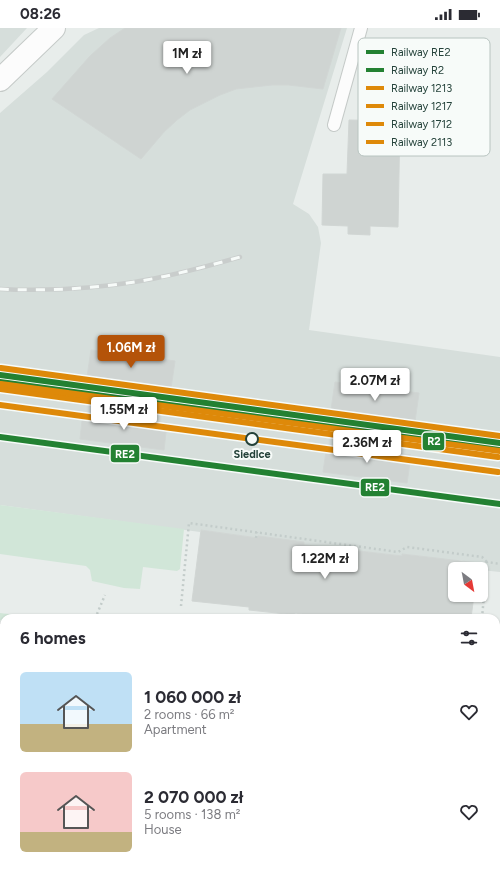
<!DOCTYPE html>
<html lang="en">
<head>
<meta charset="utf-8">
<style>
	body { margin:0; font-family:Figtree,sans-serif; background:#f2f2f3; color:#2b2b33; height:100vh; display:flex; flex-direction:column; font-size:15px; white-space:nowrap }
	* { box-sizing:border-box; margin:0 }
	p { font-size:13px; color:#7c7c81 }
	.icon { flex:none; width:22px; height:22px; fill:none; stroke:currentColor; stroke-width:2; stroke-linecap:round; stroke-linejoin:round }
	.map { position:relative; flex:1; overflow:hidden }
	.side { position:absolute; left:0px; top:586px; width:500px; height:256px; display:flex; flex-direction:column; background:#fff; border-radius:12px 12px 0 0; box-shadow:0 1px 3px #0004 }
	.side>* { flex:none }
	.needle { width:26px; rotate:148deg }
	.controls { position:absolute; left:448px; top:534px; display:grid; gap:8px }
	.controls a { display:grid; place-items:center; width:40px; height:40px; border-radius:6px; background:#fff; box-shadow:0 1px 3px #0004; font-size:20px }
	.price { position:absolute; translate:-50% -34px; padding:0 9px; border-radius:4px; background:#fff; color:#222; font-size:13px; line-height:26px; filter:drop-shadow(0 1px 2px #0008) }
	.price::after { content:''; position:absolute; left:50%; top:24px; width:12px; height:9px; margin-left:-6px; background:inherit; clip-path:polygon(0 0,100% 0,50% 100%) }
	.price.current { background:#b45309; color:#fff }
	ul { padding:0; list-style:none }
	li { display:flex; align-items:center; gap:12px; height:100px; padding:0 20px }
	li span { display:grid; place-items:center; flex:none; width:112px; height:80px; border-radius:6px; color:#555 }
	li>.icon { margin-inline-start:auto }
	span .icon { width:48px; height:48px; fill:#fffc; stroke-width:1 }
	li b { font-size:17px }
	h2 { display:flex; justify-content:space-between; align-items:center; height:48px; padding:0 20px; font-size:17px }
	.status { display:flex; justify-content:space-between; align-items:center; height:28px; padding:0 20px; background:#fff; direction:ltr }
	.status svg { height:11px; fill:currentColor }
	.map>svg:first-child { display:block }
	.built { fill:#d6dedb }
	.green { fill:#d1e6d8 }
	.building { fill:#cfd4d2; stroke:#d1d6d4 }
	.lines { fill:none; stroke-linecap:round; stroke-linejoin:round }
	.service-casing { stroke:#c5cac8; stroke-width:14 }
	.minor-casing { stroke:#c5cac8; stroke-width:24 }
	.tertiary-casing { stroke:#c5cac8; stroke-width:24 }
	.path { stroke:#c3ccca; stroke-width:2.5; stroke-dasharray:2 3; stroke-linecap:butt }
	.service { stroke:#fcfcfc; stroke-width:12 }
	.minor { stroke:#fcfcfc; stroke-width:22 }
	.tertiary { stroke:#fcfcfc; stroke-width:22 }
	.rail-casing { stroke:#c9cdcc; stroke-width:4.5 }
	.rail { stroke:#f7fbf9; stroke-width:3; stroke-dasharray:9; stroke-linecap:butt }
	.rail-1-casing { stroke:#f7fbf9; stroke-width:9 }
	.rail-2-casing { stroke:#f7fbf9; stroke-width:9 }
	.rail-3-casing { stroke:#f7fbf9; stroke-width:9 }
	.rail-4-casing { stroke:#f7fbf9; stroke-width:9 }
	.rail-5-casing { stroke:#f7fbf9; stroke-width:9 }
	.rail-6-casing { stroke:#f7fbf9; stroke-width:9 }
	.rail-1 { stroke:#238132; stroke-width:6 }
	.rail-2 { stroke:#238132; stroke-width:6 }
	.rail-3 { stroke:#de8909; stroke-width:6 }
	.rail-4 { stroke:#de8909; stroke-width:6 }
	.rail-5 { stroke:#de8909; stroke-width:6 }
	.rail-6 { stroke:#de8909; stroke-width:6 }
	.stop-dot { fill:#f7fbf9; stroke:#24423a; stroke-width:2 }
	.labels { text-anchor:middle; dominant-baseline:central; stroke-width:4; stroke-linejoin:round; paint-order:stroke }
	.stop-label { font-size:11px; font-weight:bold; fill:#24423a; stroke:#f7fbf9 }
	.key { fill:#f7fbf9; stroke:#b8c4c0; stroke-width:1 }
	.key-label { font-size:11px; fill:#24423a }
	.line-badge { stroke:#f7fbf9; stroke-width:1.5 }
	.badge-label { font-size:11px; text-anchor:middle; font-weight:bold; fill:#fff }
</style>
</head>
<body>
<div class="status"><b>08:26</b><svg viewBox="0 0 49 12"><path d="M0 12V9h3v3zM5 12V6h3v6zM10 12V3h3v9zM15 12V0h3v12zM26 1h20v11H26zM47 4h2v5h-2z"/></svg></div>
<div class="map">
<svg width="500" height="842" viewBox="0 0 500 842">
	<rect width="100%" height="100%" fill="#e8edeb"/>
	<path class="built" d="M0,0H27L0,29Z
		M99,0H347L293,176L309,186L318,199L321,215L309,302L500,329V544L481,542V541H477L478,536L459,532L458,533L403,526L402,528L325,519L304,517V514L258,510L201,502L200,504L0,477V85L47,44L84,7Z
		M0,796H4V838H396V842H0Z
		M500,811V842H423L422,838H496V812Z"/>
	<path class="green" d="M0,477L184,501L180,541L177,543L143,539L140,561L124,560L92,553L90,542L86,538L0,526Z
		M0,585L43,590H4V593L0,592Z"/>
	<path class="building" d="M125,0H341L323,61L289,57H272L236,61L220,67L190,82L177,92L164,104L141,131L52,71L90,28L110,10Z
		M349,92L400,93L398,199L370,198V207L348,206V198L322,197L323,146H347Z
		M91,322L175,333L171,360L87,349Z
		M335,354L419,365L415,393L331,382Z
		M83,384L167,395L164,422L80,411Z
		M327,417L411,427L407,455L323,444Z
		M201,502L258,510V508L304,514V517L325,519L402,528V526L478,535L477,541H455V567H474L471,590H330L295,585V587L249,582V579L192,573Z"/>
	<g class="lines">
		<g class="service-casing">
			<path id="service" d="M334,97L361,0"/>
		</g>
		<g class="minor-casing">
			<path id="minor" d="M0,607L4,608
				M496,668H500
				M496,758L500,752
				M411,838L412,842"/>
		</g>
		<g class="tertiary-casing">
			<path id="tertiary" d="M0,52L54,0"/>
		</g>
		<path class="path" d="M256,510L257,504
			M181,578L189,495L398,524L407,519L482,529L487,534
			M97,586L105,567
			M482,590L487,534L500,536
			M496,597H500
			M496,816H500"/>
		<use href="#service" class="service"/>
		<use href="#minor" class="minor"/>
		<use href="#tertiary" class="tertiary"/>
		<g class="rail-casing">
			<path id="rail" d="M0,261C56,264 121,259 175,246C197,241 219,235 240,229"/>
		</g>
		<use href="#rail" class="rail"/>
		<g class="rail-1-casing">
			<path id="rail-1" d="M0,347L500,415
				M0,409L500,476"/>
		</g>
		<g class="rail-2-casing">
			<path id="rail-2" d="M0,354L499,422"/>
		</g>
		<g class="rail-3-casing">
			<path id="rail-3" d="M1,340L500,408"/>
		</g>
		<g class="rail-4-casing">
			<path id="rail-4" d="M0,361L498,429"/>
		</g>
		<g class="rail-5-casing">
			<path id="rail-5" d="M1,356L500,423"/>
		</g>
		<g class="rail-6-casing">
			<path id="rail-6" d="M0,377L498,444"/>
		</g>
		<use href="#rail-1" class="rail-1"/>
		<use href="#rail-2" class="rail-2"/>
		<use href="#rail-3" class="rail-3"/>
		<use href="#rail-4" class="rail-4"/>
		<use href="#rail-5" class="rail-5"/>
		<use href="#rail-6" class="rail-6"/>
	</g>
	<circle class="stop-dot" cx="252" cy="411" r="6"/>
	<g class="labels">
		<g class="stop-label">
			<text x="252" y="426">Siedlce</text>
		</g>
	</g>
	<rect x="358" y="10" width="132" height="118" rx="6" class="key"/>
	<rect x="366" y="22" width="18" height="4" fill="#238132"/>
	<rect x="366" y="40" width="18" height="4" fill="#238132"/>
	<rect x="366" y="58" width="18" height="4" fill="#de8909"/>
	<rect x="366" y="76" width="18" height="4" fill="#de8909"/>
	<rect x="366" y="94" width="18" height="4" fill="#de8909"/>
	<rect x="366" y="112" width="18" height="4" fill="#de8909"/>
	<g class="key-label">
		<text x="391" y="28">Railway RE2</text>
		<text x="391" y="46">Railway R2</text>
		<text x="391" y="64">Railway 1213</text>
		<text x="391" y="82">Railway 1217</text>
		<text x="391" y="100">Railway 1712</text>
		<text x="391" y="118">Railway 2113</text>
	</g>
	<g class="line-badge">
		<rect x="422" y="404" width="23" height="19" rx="4" fill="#238132"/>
		<rect x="110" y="416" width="30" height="19" rx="4" fill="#238132"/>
		<rect x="360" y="450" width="30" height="19" rx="4" fill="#238132"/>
	</g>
	<g class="badge-label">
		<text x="434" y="417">R2</text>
		<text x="125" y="430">RE2</text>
		<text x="375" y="463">RE2</text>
	</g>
</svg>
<div class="controls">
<a><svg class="needle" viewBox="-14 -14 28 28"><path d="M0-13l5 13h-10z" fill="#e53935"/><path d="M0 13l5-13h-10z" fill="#7c7c81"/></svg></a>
</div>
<b class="price" style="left:187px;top:47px">1M zł</b>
<b class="price current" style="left:131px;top:341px">1.06M zł</b>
<b class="price" style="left:375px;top:374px">2.07M zł</b>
<b class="price" style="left:124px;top:403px">1.55M zł</b>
<b class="price" style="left:367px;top:436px">2.36M zł</b>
<b class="price" style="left:325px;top:552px">1.22M zł</b>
<section class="side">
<h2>6 homes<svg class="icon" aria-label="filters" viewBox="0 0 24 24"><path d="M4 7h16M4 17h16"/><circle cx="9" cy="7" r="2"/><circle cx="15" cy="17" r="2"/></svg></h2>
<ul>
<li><span style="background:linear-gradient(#bfe0f5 65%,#c2b280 0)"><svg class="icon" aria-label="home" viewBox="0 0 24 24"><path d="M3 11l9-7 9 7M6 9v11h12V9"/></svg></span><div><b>1 060 000 zł</b><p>2 rooms · 66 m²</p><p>Apartment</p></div><svg class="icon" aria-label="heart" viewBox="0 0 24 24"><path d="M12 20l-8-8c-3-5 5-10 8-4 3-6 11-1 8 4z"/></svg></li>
<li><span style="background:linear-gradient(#f6c9c9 75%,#c2b280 0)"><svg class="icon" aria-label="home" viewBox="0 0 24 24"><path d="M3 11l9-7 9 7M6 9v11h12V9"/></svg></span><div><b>2 070 000 zł</b><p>5 rooms · 138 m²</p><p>House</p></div><svg class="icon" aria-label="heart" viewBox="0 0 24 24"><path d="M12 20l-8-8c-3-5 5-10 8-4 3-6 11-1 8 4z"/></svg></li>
</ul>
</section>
</div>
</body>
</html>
